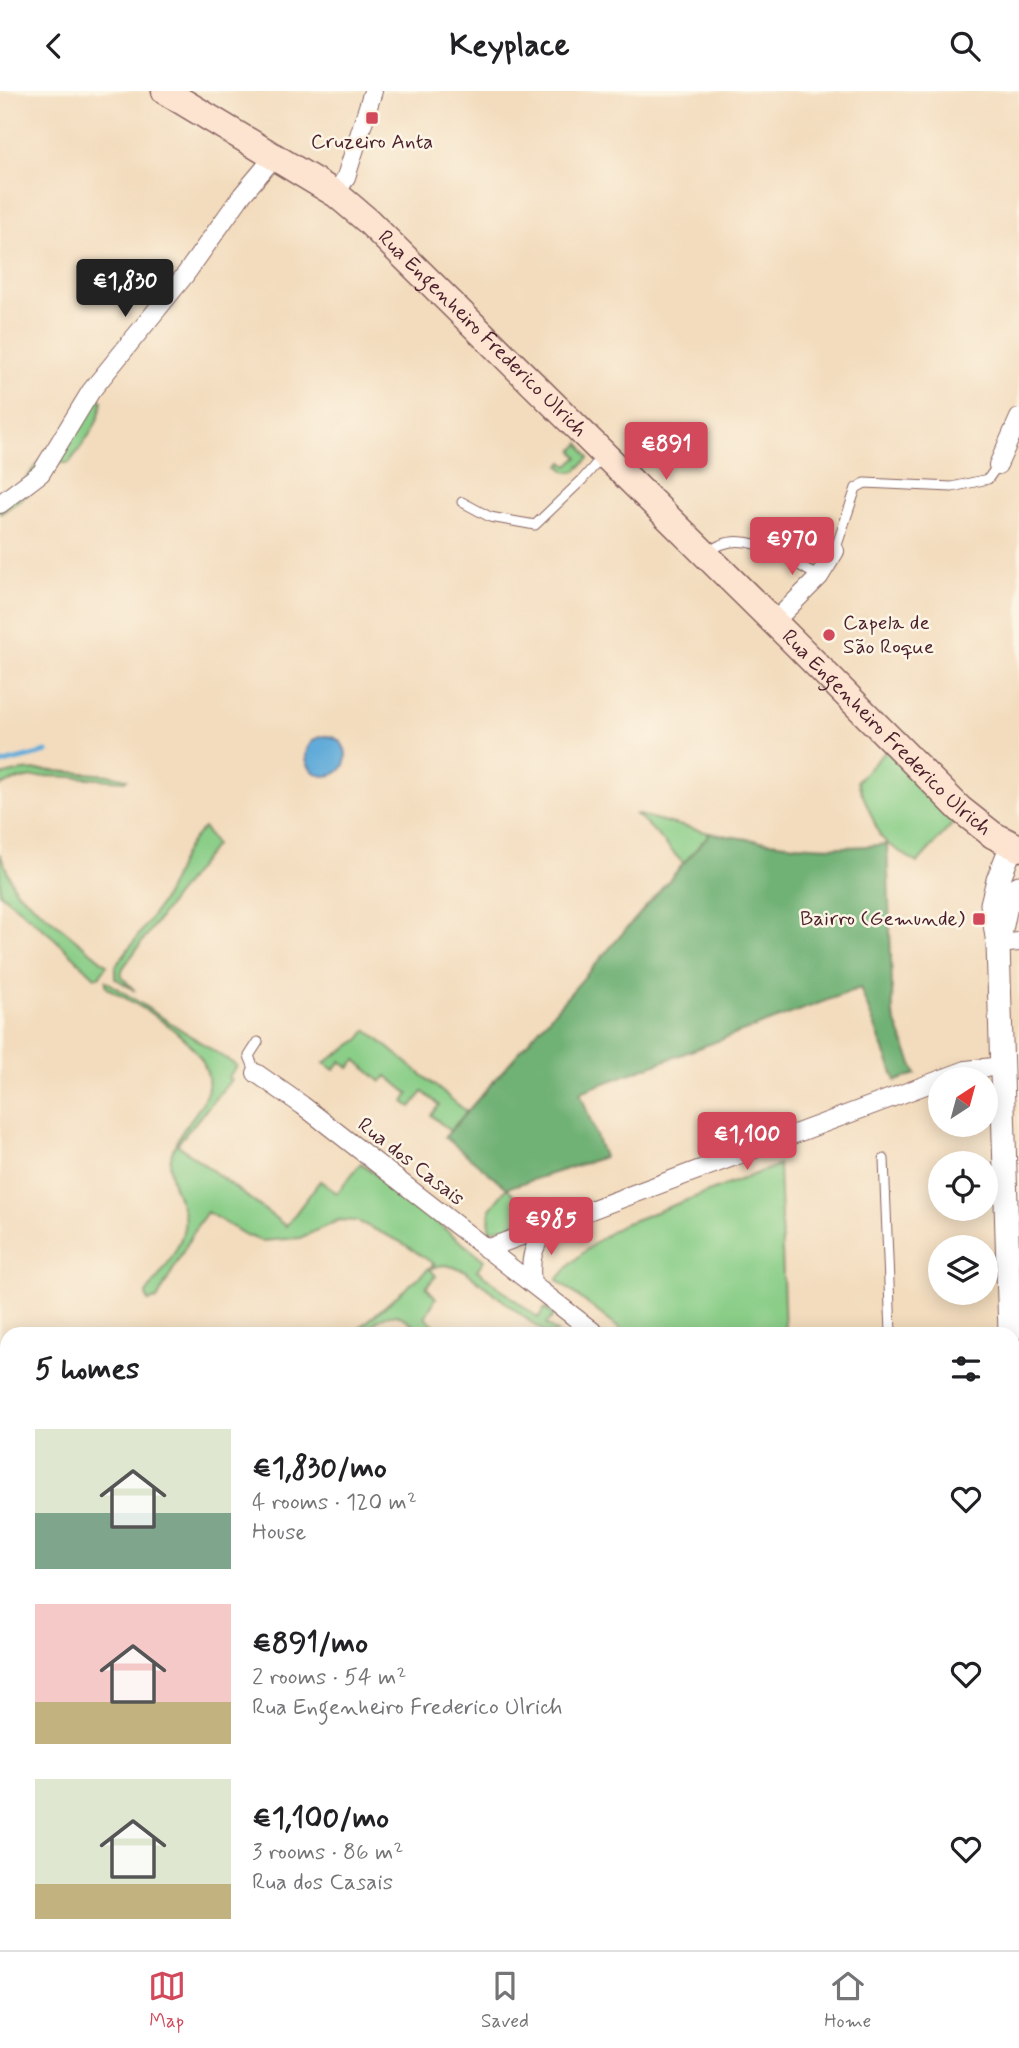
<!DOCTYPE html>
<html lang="en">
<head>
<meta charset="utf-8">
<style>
	body { margin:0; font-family:Mynerve,sans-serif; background:#f6f6f6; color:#202124; height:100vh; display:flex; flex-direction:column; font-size:26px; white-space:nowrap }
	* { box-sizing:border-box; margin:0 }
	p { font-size:23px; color:#757577 }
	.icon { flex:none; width:38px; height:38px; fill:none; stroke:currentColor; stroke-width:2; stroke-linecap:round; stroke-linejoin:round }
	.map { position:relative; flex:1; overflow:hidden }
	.sheet { position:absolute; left:0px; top:1236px; width:1020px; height:625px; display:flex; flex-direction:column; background:#fff; border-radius:21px 21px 0 0; box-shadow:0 4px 18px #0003 }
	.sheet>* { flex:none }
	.needle { width:46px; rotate:36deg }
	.fabs { position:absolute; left:928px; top:976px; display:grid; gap:14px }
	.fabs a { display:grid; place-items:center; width:70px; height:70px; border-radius:50%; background:#fff; box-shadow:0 4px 18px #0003; font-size:35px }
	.price { position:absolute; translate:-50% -60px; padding:0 16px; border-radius:7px; background:#d1495b; color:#fff; font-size:23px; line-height:46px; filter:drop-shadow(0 2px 4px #0008) }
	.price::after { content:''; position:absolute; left:50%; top:42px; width:21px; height:16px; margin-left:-10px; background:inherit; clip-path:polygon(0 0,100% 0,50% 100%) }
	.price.current { background:#222; color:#fff }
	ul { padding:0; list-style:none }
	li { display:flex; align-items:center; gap:21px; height:175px; padding:0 35px }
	li span { display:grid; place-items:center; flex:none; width:196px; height:140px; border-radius:0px; color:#555 }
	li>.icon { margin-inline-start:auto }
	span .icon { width:84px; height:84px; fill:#fffc; stroke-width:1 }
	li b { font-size:30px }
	h2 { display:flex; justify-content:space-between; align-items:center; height:84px; padding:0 35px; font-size:30px }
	header { display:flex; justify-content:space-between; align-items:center; height:91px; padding:0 35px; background:#fff; font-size:32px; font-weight:800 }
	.tabs { display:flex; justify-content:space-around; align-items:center; height:98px; border-top:2px solid #e0e0e0; background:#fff; font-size:19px; color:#757577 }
	.tabs a { display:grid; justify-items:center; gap:4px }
	.tabs .current { color:#d1495b }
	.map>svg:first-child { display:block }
	.green { fill:#8ace88; stroke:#6a765a; stroke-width:2 }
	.forest { fill:#6fb174; stroke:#5c6850; stroke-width:2 }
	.water { fill:#61abd9; stroke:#566582; stroke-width:2 }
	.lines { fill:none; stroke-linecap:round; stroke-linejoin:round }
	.stream { stroke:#61abd9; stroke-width:5 }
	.service-casing { stroke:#85615e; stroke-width:11 }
	.minor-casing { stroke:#85615e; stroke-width:20 }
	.tertiary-casing { stroke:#85615e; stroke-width:25 }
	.secondary-casing { stroke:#85615e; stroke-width:29 }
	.service { stroke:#fff; stroke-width:9 }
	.minor { stroke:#fff; stroke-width:18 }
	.tertiary { stroke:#fff; stroke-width:23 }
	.secondary { stroke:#fde4d1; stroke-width:26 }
	.poi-dot { fill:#d1495b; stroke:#fcf5e5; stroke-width:2.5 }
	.labels { text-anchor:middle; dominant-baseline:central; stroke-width:5; stroke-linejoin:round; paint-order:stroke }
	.poi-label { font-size:21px; fill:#4a1f2b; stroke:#fcf5e5 }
	.street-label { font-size:21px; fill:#4a1f2b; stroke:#fcf5e5 }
</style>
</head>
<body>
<header><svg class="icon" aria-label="back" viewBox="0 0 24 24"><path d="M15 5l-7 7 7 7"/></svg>Keyplace<svg class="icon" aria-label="search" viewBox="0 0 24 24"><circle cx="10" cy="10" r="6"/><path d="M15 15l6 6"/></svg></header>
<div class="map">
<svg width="1019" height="1859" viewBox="0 0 1019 1859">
	<rect width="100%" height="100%" fill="#fcf5e5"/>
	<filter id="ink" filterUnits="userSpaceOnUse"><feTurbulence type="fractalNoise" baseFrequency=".0143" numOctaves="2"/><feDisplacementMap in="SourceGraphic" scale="14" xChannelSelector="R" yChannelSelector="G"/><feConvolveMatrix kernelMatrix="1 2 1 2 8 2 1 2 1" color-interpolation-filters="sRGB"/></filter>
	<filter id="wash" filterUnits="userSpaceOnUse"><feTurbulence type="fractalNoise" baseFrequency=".00686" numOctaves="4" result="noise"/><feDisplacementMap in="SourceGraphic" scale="28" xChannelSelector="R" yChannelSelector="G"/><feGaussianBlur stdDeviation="1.57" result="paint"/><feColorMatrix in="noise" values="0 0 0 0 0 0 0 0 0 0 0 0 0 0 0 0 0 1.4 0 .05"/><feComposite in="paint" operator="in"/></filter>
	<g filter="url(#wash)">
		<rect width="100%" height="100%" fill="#f3dcbd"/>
		<path class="green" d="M95,304L102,310C101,333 82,354 69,372H59C44,394 22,408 0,423V419Z
			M580,352L589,367L576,380L567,381L560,375L563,371L568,375L578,366L573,360Z
			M887,659L957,728L917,772L888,753L880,745L857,690Z
			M41,679L110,684L127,688L125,690C87,688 34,678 0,695V685L21,680Z
			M635,723L710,742L684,773C667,756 654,737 635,723Z
			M204,737L215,754L174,807L123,877L121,885L135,900L115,887V876C131,854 149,832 163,808C179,782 180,757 204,737Z
			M0,763L15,799L107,874L99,886H95L54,847L0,802Z
			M106,890L237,975L228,987L231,989L177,1053L286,1135L320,1090L337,1102L361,1072L484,1169L477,1179L538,1227L545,1217L554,1224L546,1233L558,1242H545L464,1179L446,1174L437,1175L430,1178L436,1185L426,1196L436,1207L425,1226L444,1242C439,1242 432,1244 427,1242C415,1239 407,1224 393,1224C378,1223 369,1243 354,1242L434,1173L401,1151L357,1130L339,1129L300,1147L261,1150L244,1143L207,1121L197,1135L157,1208L148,1210L146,1203C161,1182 192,1146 183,1119C178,1103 169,1090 170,1073C172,1046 192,1031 204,1009C229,962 142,916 109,898L106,894Z
			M367,939L467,1021L450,1040L431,1024L439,1014L423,1001L411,1016L404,1011L409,1003L387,985L381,991L356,969L349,977L341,970L334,979L324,972L360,948Z
			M779,1074L785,1242H625L557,1189C576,1165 597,1148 624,1133Z
			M507,1097L536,1124L506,1136L489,1139L490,1118Z"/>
		<path class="forest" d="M710,742C769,752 828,761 887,753L893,924L916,983L896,990L860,897L580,1001L604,1066L507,1097L445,1046Z"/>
		<path class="water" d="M306 665a20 20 0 1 1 40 0a20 20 0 1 1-40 0Z"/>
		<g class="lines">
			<path class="stream" d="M0,673L47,661"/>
		</g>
	</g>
	<g filter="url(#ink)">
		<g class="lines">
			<g class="service-casing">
				<path id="service" d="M462,411L490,426L535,434L582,389L602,366
					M835,460L856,397L865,392L952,396L988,388L998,374
					M707,463C740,431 787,468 819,486
					M256,982L249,965L258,951
					M884,1068L891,1242
					M1013,1659L1019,1662"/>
			</g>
			<g class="minor-casing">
				<path id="minor" d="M336,103L346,86L373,0
					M998,374L1019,327
					M0,413L41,382L91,300L185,184L242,104L274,66
					M774,531L819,486L835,460
					M998,853L1019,851
					M256,982L302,1014L595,1242
					M486,1158L966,979L1002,975
					M532,1193C529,1167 533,1157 547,1134
					M1013,1304L1019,1303
					M1013,1782L1019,1784
					M608,1853L620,1859
					M452,1859L458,1853
					M750,1859L756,1853"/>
			</g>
			<g class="tertiary-casing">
				<path id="tertiary" d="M1001,839L1006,815L1019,796
					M1010,1242L998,853L992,813L998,789L1012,754
					M1013,1341L1018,1448L1013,1503
					M1013,1591L1019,1593
					M838,1859L841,1853"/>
			</g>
			<g class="secondary-casing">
				<g id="secondary">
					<path id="s1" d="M165,0L336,103L368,130L787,544L960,718L993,744L1019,757"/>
				</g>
			</g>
			<use href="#service" class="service"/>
			<use href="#minor" class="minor"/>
			<use href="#tertiary" class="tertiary"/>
			<use href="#secondary" class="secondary"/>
		</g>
	</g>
	<g class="poi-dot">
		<rect x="365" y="20" width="14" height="14" rx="3.5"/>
		<circle cx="829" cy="544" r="7"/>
		<rect x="972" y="821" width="14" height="14" rx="3.5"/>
	</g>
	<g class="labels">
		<g class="poi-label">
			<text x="372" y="51">Cruzeiro Anta</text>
			<text x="843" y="532" text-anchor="start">Capela de<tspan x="843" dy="24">São Roque</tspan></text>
			<text x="965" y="828" text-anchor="end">Bairro (Gemunde)</text>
		</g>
		<g class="street-label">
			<text stroke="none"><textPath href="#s1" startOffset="402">Rua Engenheiro Frederico Ulrich</textPath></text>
			<text stroke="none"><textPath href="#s1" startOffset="970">Rua Engenheiro Frederico Ulrich</textPath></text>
			<text transform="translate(411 1071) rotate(38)">Rua dos Casais</text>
		</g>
	</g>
</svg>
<div class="fabs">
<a><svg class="needle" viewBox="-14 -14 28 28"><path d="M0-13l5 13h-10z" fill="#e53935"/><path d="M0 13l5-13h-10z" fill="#757577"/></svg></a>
<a><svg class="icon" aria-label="locate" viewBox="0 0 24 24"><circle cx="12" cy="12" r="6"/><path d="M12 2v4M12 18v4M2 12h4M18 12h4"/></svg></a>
<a><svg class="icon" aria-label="layers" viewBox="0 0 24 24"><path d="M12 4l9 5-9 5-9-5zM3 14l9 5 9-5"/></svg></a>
</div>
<b class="price current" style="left:125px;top:228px">€1,830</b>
<b class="price" style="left:666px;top:391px">€891</b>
<b class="price" style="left:792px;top:486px">€970</b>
<b class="price" style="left:747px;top:1081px">€1,100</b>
<b class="price" style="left:551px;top:1166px">€985</b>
<section class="sheet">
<h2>5 homes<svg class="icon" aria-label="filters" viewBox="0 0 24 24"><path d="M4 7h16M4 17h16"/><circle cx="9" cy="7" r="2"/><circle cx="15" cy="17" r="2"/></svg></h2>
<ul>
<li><span style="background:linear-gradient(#dfe7d0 60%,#7fa58c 0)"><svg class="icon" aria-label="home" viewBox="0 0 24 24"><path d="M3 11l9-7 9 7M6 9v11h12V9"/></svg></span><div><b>€1,830/mo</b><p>4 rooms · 120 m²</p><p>House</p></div><svg class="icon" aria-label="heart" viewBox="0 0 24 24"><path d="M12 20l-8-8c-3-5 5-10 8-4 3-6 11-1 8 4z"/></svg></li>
<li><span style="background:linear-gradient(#f6c9c9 70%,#c2b280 0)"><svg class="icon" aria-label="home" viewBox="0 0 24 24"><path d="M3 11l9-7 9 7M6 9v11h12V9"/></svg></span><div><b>€891/mo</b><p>2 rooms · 54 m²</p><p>Rua Engenheiro Frederico Ulrich</p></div><svg class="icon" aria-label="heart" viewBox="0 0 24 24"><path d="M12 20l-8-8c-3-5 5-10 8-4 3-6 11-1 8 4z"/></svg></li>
<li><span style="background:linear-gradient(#dfe7d0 75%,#c2b280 0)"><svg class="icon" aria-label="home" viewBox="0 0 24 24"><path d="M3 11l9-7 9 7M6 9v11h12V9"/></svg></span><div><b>€1,100/mo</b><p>3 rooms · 86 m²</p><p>Rua dos Casais</p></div><svg class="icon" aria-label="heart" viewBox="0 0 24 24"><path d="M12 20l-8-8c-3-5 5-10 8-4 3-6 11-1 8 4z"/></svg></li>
</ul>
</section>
</div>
<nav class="tabs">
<a class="current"><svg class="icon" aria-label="map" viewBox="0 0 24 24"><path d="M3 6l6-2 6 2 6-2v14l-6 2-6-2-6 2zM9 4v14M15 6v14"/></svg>Map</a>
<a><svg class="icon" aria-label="saved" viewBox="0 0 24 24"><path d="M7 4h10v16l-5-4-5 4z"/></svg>Saved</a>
<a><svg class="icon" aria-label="home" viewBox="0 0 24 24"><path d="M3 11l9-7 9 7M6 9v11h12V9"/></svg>Home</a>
</nav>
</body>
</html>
